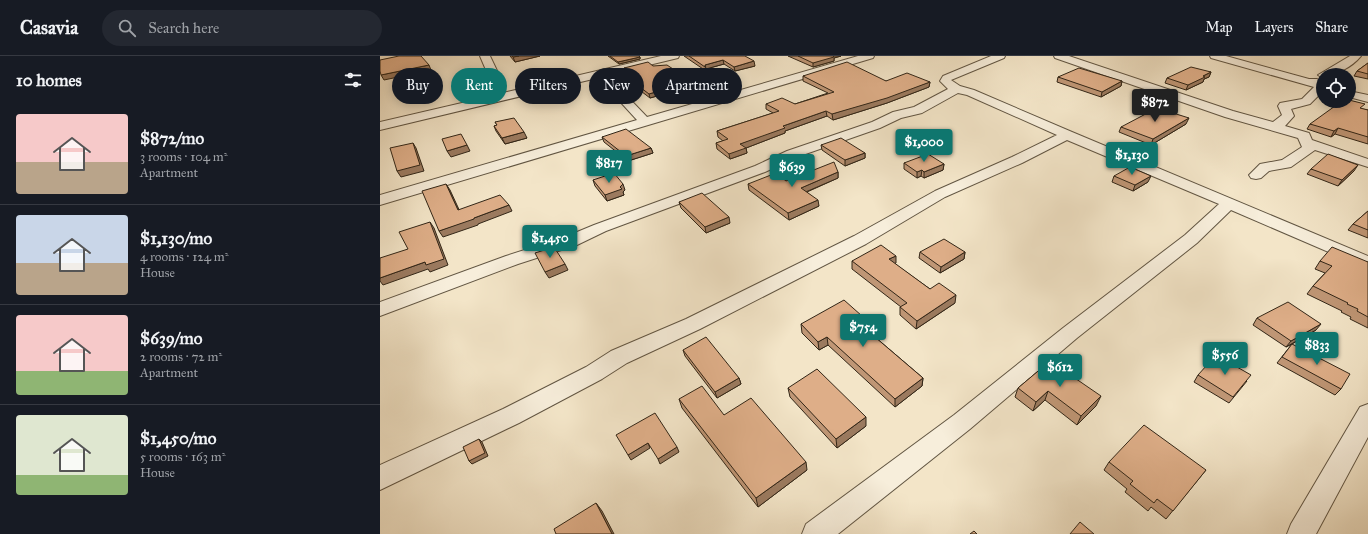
<!DOCTYPE html>
<html lang="en">
<head>
<meta charset="utf-8">
<style>
	body { margin:0; font-family:"IM FELL Great Primer",serif; background:#242831; color:#f1f3f6; height:100vh; display:flex; flex-direction:column; font-size:15px; white-space:nowrap }
	* { box-sizing:border-box; margin:0 }
	p { font-size:13px; color:#9ea1a6 }
	.icon { flex:none; width:22px; height:22px; fill:none; stroke:currentColor; stroke-width:2; stroke-linecap:round; stroke-linejoin:round }
	.map { position:relative; flex:1; overflow:hidden }
	.details { display:flex; flex-direction:column; background:#171b24; width:380px }
	.details>* { flex:none }
	.guide { position:absolute; left:12px; top:12px; width:380px; height:36px; display:flex; gap:8px }
	.buttons { position:absolute; left:936px; top:12px; display:grid; gap:8px }
	.buttons a { display:grid; place-items:center; width:40px; height:40px; border-radius:50%; background:#171b24; box-shadow:0 2px 10px #0003; font-size:20px }
	.price { position:absolute; translate:-50% -34px; padding:0 9px; border-radius:4px; background:#0f766e; color:#fff; font-size:13px; line-height:26px; filter:drop-shadow(0 1px 2px #0008) }
	.price::after { content:''; position:absolute; left:50%; top:24px; width:12px; height:9px; margin-left:-6px; background:inherit; clip-path:polygon(0 0,100% 0,50% 100%) }
	.price.selected { background:#222; color:#fff }
	ul { padding:0; list-style:none }
	li { display:flex; align-items:center; gap:12px; height:100px; padding:0 16px }
	li+li { border-top:1px solid #363941 }
	li span { display:grid; place-items:center; flex:none; width:112px; height:80px; border-radius:4px; color:#555 }
	li>.icon { margin-inline-start:auto }
	span .icon { width:48px; height:48px; fill:#fffc; stroke-width:1 }
	li b { font-size:17px }
	h2 { display:flex; justify-content:space-between; align-items:center; height:48px; padding:0 16px; font-size:17px }
	.tag { padding:0 14px; border-radius:18px; background:#171b24; box-shadow:0 2px 10px #0003; font-size:14px; line-height:36px }
	.tag.selected { background:#0f766e; color:#fff }
	header { display:flex; align-items:center; gap:24px; box-sizing:border-box; height:56px; padding:0 20px; background:#171b24; border-bottom:1px solid #363941 }
	header strong { font-size:19px }
	nav { display:flex; gap:22px; margin-inline-start:auto; font-size:14px }
	.search { width:280px; height:36px; background:#242831; display:flex; align-items:center; gap:10px; box-sizing:border-box; padding:0 14px; border-radius:22px; color:#9ea1a6; font-size:15px }
	main { display:flex; flex:1; min-height:0 }
	.map>svg:first-child { display:block }
	.lines { fill:none; stroke-linecap:round; stroke-linejoin:round }
	.minor-casing { stroke:#625643; stroke-width:2 }
	.minor { fill:#f7eedb; fill-rule:evenodd }
	.wall { fill:#bf9675; stroke:#322617 }
	.shaded-wall { fill:#9b7a5f; stroke:#322617 }
	.building { fill:#deae88; stroke:#322617 }
</style>
</head>
<body>
<header>
<strong>Casavia</strong>
<div class="search"><svg class="icon" aria-label="search" viewBox="0 0 24 24"><circle cx="10" cy="10" r="6"/><path d="M15 15l6 6"/></svg>Search here</div>
<nav><a>Map</a><a>Layers</a><a>Share</a></nav>
</header>
<main>
<section class="details">
<h2>10 homes<svg class="icon" aria-label="filters" viewBox="0 0 24 24"><path d="M4 7h16M4 17h16"/><circle cx="9" cy="7" r="2"/><circle cx="15" cy="17" r="2"/></svg></h2>
<ul>
<li><span style="background:linear-gradient(#f6c9c9 60%,#b9a48a 0)"><svg class="icon" aria-label="home" viewBox="0 0 24 24"><path d="M3 11l9-7 9 7M6 9v11h12V9"/></svg></span><div><b>$872/mo</b><p>3 rooms · 104 m²</p><p>Apartment</p></div></li>
<li><span style="background:linear-gradient(#c9d6e8 60%,#b9a48a 0)"><svg class="icon" aria-label="home" viewBox="0 0 24 24"><path d="M3 11l9-7 9 7M6 9v11h12V9"/></svg></span><div><b>$1,130/mo</b><p>4 rooms · 124 m²</p><p>House</p></div></li>
<li><span style="background:linear-gradient(#f6c9c9 70%,#8fb573 0)"><svg class="icon" aria-label="home" viewBox="0 0 24 24"><path d="M3 11l9-7 9 7M6 9v11h12V9"/></svg></span><div><b>$639/mo</b><p>2 rooms · 72 m²</p><p>Apartment</p></div></li>
<li><span style="background:linear-gradient(#dfe7d0 75%,#8fb573 0)"><svg class="icon" aria-label="home" viewBox="0 0 24 24"><path d="M3 11l9-7 9 7M6 9v11h12V9"/></svg></span><div><b>$1,450/mo</b><p>5 rooms · 163 m²</p><p>House</p></div></li>
</ul>
</section>
<div class="map">
<svg width="988" height="478" viewBox="0 0 988 478">
	<rect width="100%" height="100%" fill="#f3e5c8"/>
	<filter id="stains"><feTurbulence type="fractalNoise" baseFrequency=".005" numOctaves="4"/><feColorMatrix values="0 0 0 0 .2 0 0 0 0 .09 0 0 0 0 .02 0 0 0 .5 -.17"/></filter>
	<radialGradient id="worn" r=".72"><stop offset=".6" stop-color="#630" stop-opacity="0"/><stop offset="1" stop-color="#630" stop-opacity=".3"/></radialGradient>
	<g class="lines">
		<g class="minor-casing">
			<path id="minor" d="M100,0H110L120,21L123,37L281,0H299L298,2L223,20L243,36L267,61L478,0H494L493,2L0,149V139L257,64L235,40L213,23L0,74V66L112,40L109,21Z
				M611,0H625L624,2L571,24L580,30L594,34L692,76L988,200V213L851,154L817,187L697,282L590,373L458,478H422L426,468L574,359L683,272L805,179L839,148L687,84L642,107L565,141L486,188L320,273L247,307L222,323L139,367L0,434V409L123,353L206,311L231,295L306,263L474,180L555,135L632,101L677,79L587,39L578,37L542,57L521,62L500,72L417,101L385,116L226,175L197,189L138,208L0,260V246L126,200L185,181L214,169L375,110L407,95L492,66L513,56L534,51L568,33L560,25L563,20Z
				M674,0H689L853,55L893,66L902,59L898,50L900,47L922,43L934,31L831,2L830,0H846L929,23H937L943,27V35L930,48L911,53L914,60L905,70L929,77L932,84L988,103V111L935,94L911,111L889,115L881,122L876,123L871,122L869,119L880,108L902,104L922,91L918,82L845,61L675,2Z
				M970,0H981C972,11 957,19 943,19V22L938,19Z
				M969,35L988,39V46L969,41Z
				M988,348V381L936,478H907L911,468L980,351Z"/>
		</g>
		<use href="#minor" class="minor"/>
	</g>
	<path class="wall" d="M130,0H160L135,6Z
		M228,0H259L260,1V3L239,8Z
		M304,0H365L375,10L355,15L344,8L326,13V15Z
		M408,0H461L454,2V5L433,11Z
		M988,7V23L974,20L977,15Z
		M273,10L312,30L270,42L249,26L248,22L252,21L246,16L244,12Z
		M831,16L829,21L824,23L823,26L806,34L785,27L787,22Z
		M423,20L506,25L550,26L549,31L507,47L453,64L447,60L405,75V77L366,92L367,97L350,103L337,93L336,87L343,85L338,81L337,75L393,57L386,53V48H415L448,37L423,25Z
		M678,21L742,25L741,30L721,41L677,26Z
		M982,53L988,54V88L955,78L951,81L927,73L930,68Z
		M115,66L147,82L125,88L116,75L114,70L117,69Z
		M806,68L771,89L739,76L741,71Z
		M222,81L271,92L273,97L248,105L224,86Z
		M441,89L485,97V102L465,110L442,94Z
		M524,107L564,108L563,114L544,122L541,120L537,122L524,113Z
		M931,113L974,115L958,130L927,118Z
		M458,116V122L427,136L439,150L409,164L369,134L368,128L406,125Z
		M734,120L768,126L753,135L732,126Z
		M213,124L245,134L243,136L244,139L227,145L215,130Z
		M299,146L350,167L326,177L301,152Z
		M988,155V182L968,174L973,168Z
		M540,196H585L584,203L560,217L539,202Z
		M472,205L516,207L515,208L550,233L575,247L536,273L520,259V251H521L472,213Z
		M940,205L988,206V272L970,263L971,261L961,256L962,255L927,238L933,230L945,217L935,213Z
		M482,260V269H481L543,322L542,330L515,351L448,289L439,294L422,277L421,268Z
		M877,262L936,274L912,288L961,333L955,339L897,307L912,288L906,291L873,269Z
		M303,294L359,322L361,328L337,342L305,300Z
		M670,305L716,350L697,369L665,344L653,355L635,341L638,332Z
		M818,319L867,325L849,347L814,326Z
		M408,332L486,370L457,392L410,341Z
		M299,343L344,359L427,414L378,451L302,352Z
		M729,406L826,414L786,463L771,451L768,455L745,436L747,433L724,414Z"/>
	<path class="shaded-wall" d="M139,0H160L135,6L133,1Z
		M450,0H461L454,2V5L433,11V7Z
		M260,1V3L239,8L238,6Z
		M343,4L344,8L326,13L325,9Z
		M374,5L375,10L355,15L354,11Z
		M49,9L51,14L4,24L1,19Z
		M831,16L829,21L824,23L823,26L806,34L808,29L823,20Z
		M311,25L312,30L270,42L269,38Z
		M742,25L741,30L721,41L722,36Z
		M550,26L549,31L507,47L453,64L452,58Z
		M446,55L447,60L405,75V77L366,92L367,97L350,103L349,98L360,88L403,70Z
		M809,62L806,68L771,89L773,83Z
		M958,72L955,78L951,81L954,75Z
		M144,76L147,82L125,88L122,82Z
		M33,87L36,92L44,115L21,121L17,115Z
		M87,89L90,95L71,101L67,95Z
		M271,92L273,97L248,105L246,100Z
		M485,97V102L465,110V104Z
		M564,108L563,114L544,122V116Z
		M978,109L974,115L958,130L962,124Z
		M542,114L541,120L537,122V116Z
		M458,116V122L421,138V132Z
		M771,120L768,126L753,135L755,129Z
		M66,128L70,134L82,160L78,154Z
		M243,128L245,134L243,136L244,139L227,145L225,139L240,131Z
		M438,144L439,150L409,164L408,157Z
		M129,149L132,155L98,168V169L63,181L59,175Z
		M349,161L350,167L326,177L325,171Z
		M50,166L54,172L68,209L50,216L48,213L3,229L0,225V222L45,206Z
		M585,196L584,203L560,217L561,211Z
		M516,200V207L509,211V203Z
		M185,208L188,214L169,222L165,216Z
		M576,239L575,247L536,273L537,265Z
		M482,260V269L476,273L475,264Z
		M941,268L936,274L906,291L911,285Z
		M447,281L448,289L439,294L438,286Z
		M359,322L361,328L337,342L335,336Z
		M543,322L542,330L515,351V343Z
		M668,335L665,344L653,355L656,346Z
		M721,340L716,350L697,369L701,360Z
		M486,361V370L457,392L456,383Z
		M99,383L102,386L108,400L92,408L89,405Z
		M268,387L270,392L251,404L248,399Z
		M297,391L299,396L280,408L278,403Z
		M426,406L427,414L378,451L376,442Z
		M216,447L222,455L234,478H232Z"/>
	<path class="building" d="M19,0H41L49,9L1,19L0,15V4Z
		M132,0H139L133,1Z
		M230,0H259L260,1L238,6Z
		M309,0H365L374,5L354,11L343,4L325,9V11Z
		M418,0H453L454,1L433,7Z
		M268,6L273,10L287,9L311,25L269,38L248,22L255,20L244,12Z
		M467,6L506,25L527,17L550,26L507,42L452,58L446,55L403,70L405,72L360,88L366,92L349,98L336,87L348,83L337,75L399,55L386,48L402,42L415,48L454,36L423,20Z
		M988,7V18L977,15Z
		M811,11L831,16L823,20L825,21L808,29L787,22Z
		M699,12L742,25L722,36L678,21Z
		M969,44L985,48L980,52L988,54V81L958,72L954,75L930,68L962,45H969Z
		M777,52L809,62L773,83L741,71Z
		M134,62L144,76L122,82L114,70L117,69L115,66Z
		M246,73L271,92L246,100L222,81Z
		M81,78L87,89L67,95L62,83Z
		M461,82L485,97L465,104L441,89Z
		M33,87L40,109L17,115L10,92Z
		M548,98L564,108L544,116L542,114L537,116L524,107Z
		M948,98L978,109L962,124L931,113Z
		M454,106L458,116L421,132L438,144L408,157L368,128L396,117L406,125Z
		M750,111L771,120L755,129L734,120Z
		M234,117L243,128L240,131L242,133L225,139L213,124Z
		M66,128L78,154L120,139L129,149L94,162V163L59,175L42,135Z
		M322,137L349,161L325,171L299,146Z
		M988,155V174L973,168Z
		M50,166L64,203L46,209L45,206L0,222V202L28,193L19,176Z
		M564,183L585,196L561,211L540,196Z
		M501,189L516,200L509,203L550,233L559,227L576,239L537,265L520,251L527,247L472,205Z
		M174,191L185,208L165,216L155,197Z
		M952,191L988,206V261L977,255L978,253L967,248L968,247L933,230L952,210L940,205Z
		M464,244L482,260L475,264L543,322L515,343L447,281L438,286L421,268Z
		M908,246L941,268L911,285L877,262Z
		M326,281L359,322L335,336L303,294Z
		M912,288L970,318L961,333L902,301Z
		M836,299L871,319L853,341L818,319Z
		M670,305L721,340L701,360L668,335L656,346L638,332Z
		M437,313L486,361L456,383L408,332Z
		M322,330L344,359L371,342L426,406L376,442L299,343Z
		M275,357L297,391L278,403L268,387L248,399L236,379Z
		M764,369L826,414L793,455L777,443L774,447L750,428L753,425L729,406Z
		M99,383L105,397L89,405L83,391Z
		M216,447L232,478H176L174,473Z
		M700,466L714,478H690Z
		M594,475L597,478H590Z"/>
	<rect width="100%" height="100%" filter="url(#stains)"/>
	<rect width="100%" height="100%" fill="url(#worn)"/>
</svg>
<div class="buttons">
<a><svg class="icon" aria-label="locate" viewBox="0 0 24 24"><circle cx="12" cy="12" r="6"/><path d="M12 2v4M12 18v4M2 12h4M18 12h4"/></svg></a>
</div>
<b class="price selected" style="left:775px;top:67px">$872</b>
<b class="price" style="left:544px;top:107px">$1,000</b>
<b class="price" style="left:752px;top:120px">$1,130</b>
<b class="price" style="left:229px;top:128px">$817</b>
<b class="price" style="left:412px;top:132px">$639</b>
<b class="price" style="left:170px;top:203px">$1,450</b>
<b class="price" style="left:483px;top:292px">$754</b>
<b class="price" style="left:937px;top:310px">$833</b>
<b class="price" style="left:845px;top:320px">$556</b>
<b class="price" style="left:680px;top:332px">$612</b>
<div class="guide">
<a class="tag">Buy</a>
<a class="tag selected">Rent</a>
<a class="tag">Filters</a>
<a class="tag">New</a>
<a class="tag">Apartment</a>
</div>
</div>
</main>
</body>
</html>
